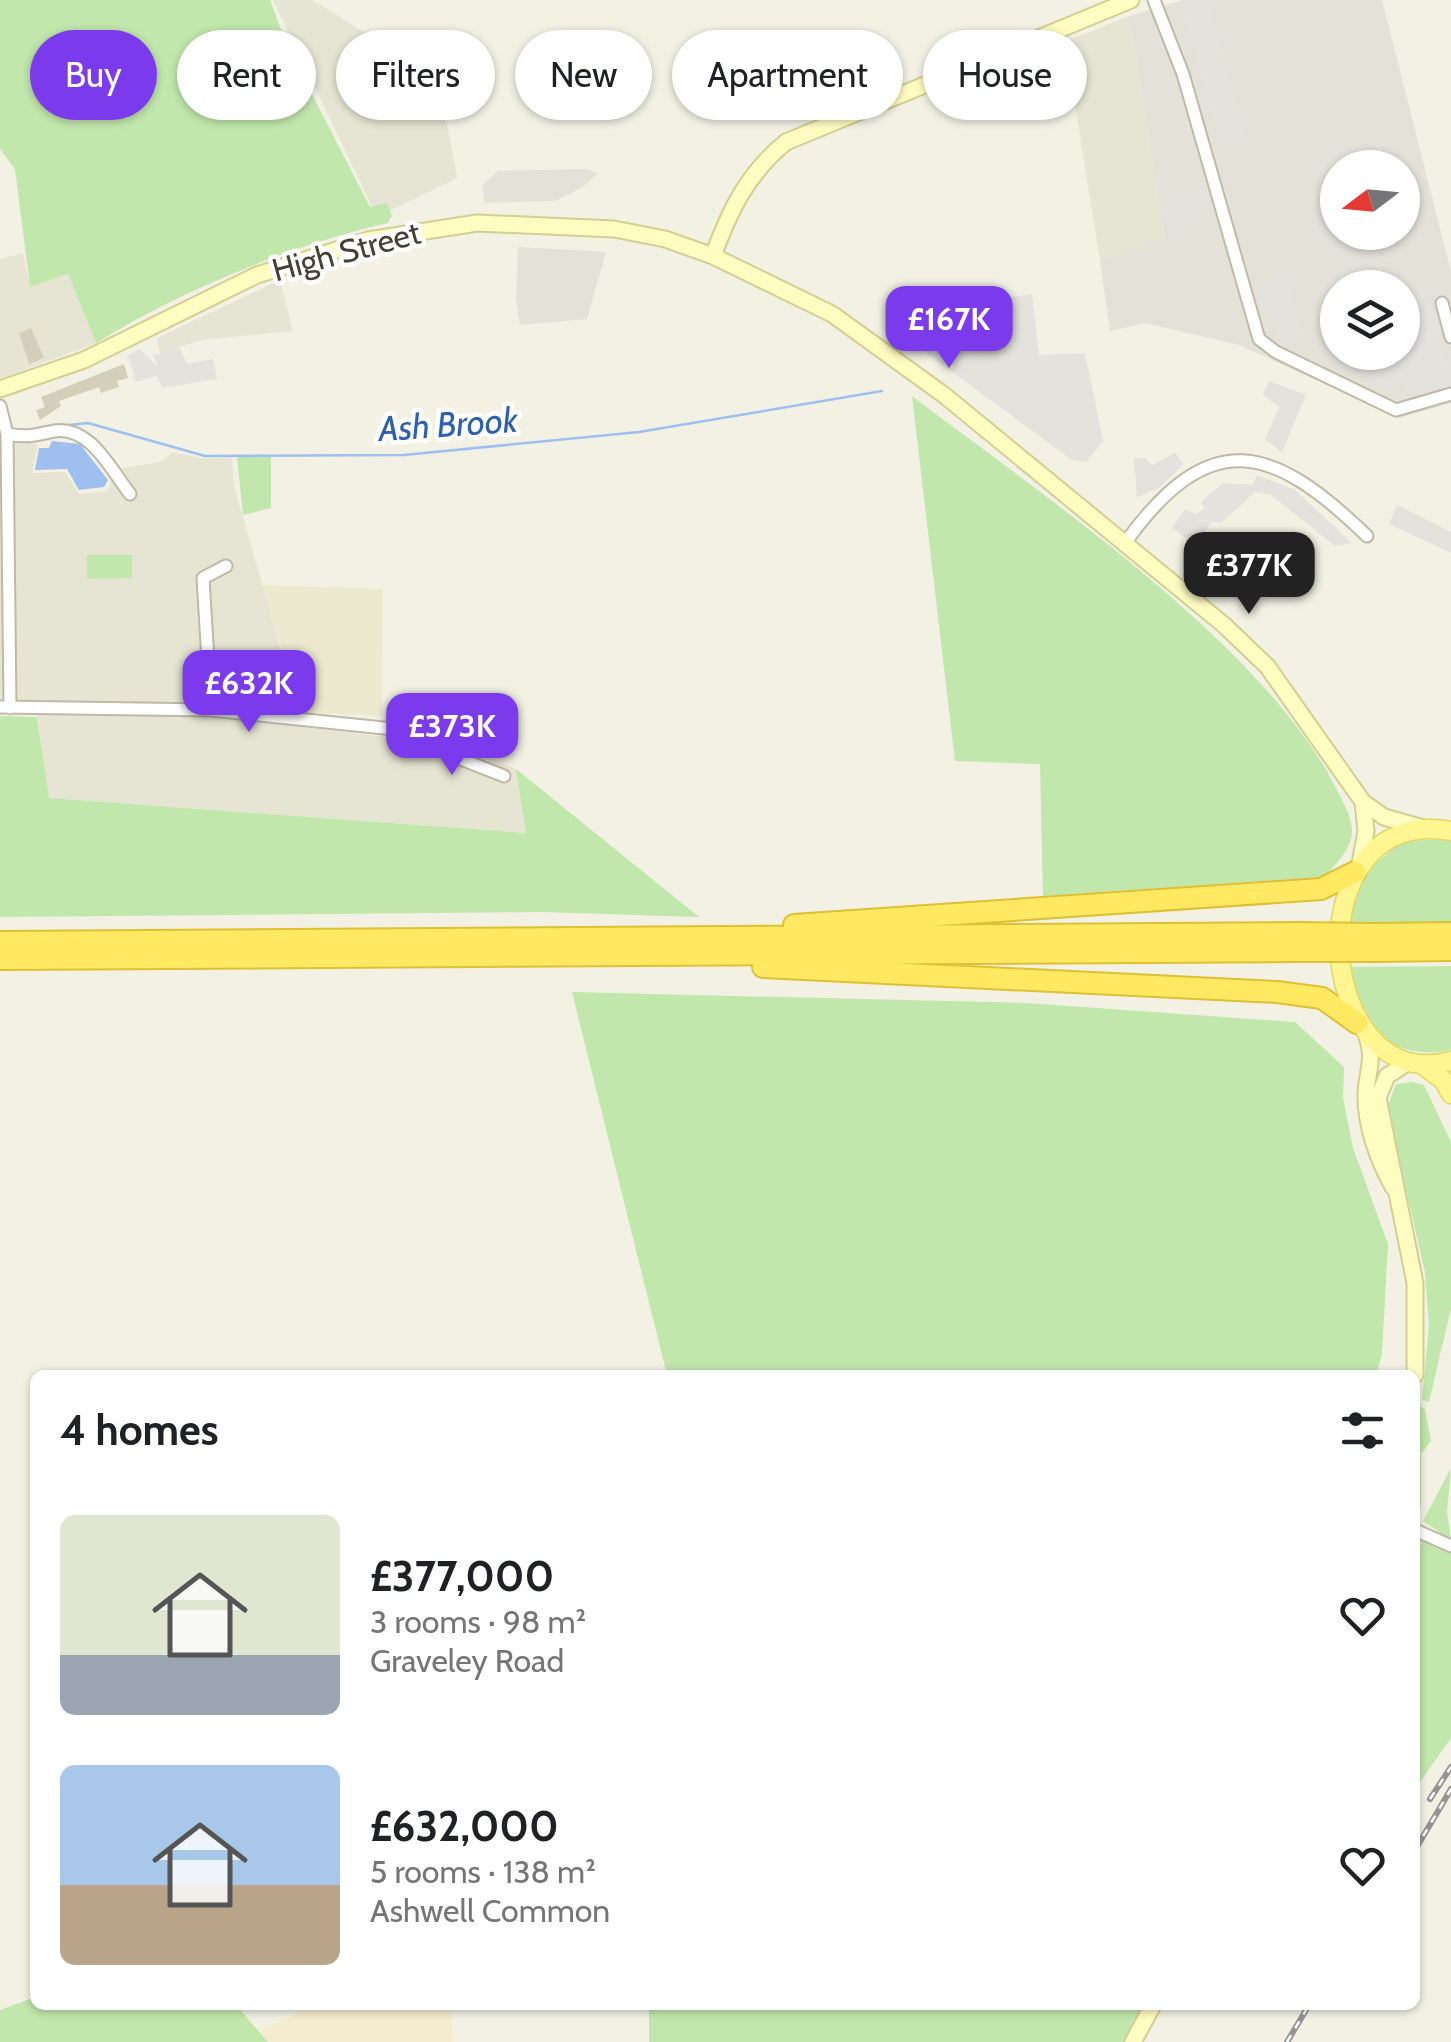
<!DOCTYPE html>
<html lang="en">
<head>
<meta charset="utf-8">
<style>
	body { margin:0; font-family:Cabin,sans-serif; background:#f6f6f6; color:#202124; height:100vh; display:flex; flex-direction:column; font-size:38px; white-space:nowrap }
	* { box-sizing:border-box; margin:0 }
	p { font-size:32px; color:#757577 }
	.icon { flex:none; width:55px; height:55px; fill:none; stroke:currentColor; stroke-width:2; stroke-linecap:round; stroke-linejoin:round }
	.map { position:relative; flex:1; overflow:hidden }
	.drawer { position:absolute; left:30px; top:1370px; width:1390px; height:640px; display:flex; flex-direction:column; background:#fff; border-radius:15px; box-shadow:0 2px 8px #0004 }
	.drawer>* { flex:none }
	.guide { position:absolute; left:30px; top:30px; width:1392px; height:90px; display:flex; gap:20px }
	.needle { width:65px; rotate:254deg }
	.buttons { position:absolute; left:1320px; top:150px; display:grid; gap:20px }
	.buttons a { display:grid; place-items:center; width:100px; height:100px; border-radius:50%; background:#fff; box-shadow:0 2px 8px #0004; font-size:50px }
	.price { position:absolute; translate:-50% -85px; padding:0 22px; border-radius:20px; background:#7c3aed; color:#fff; font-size:32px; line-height:65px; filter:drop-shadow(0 2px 5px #0008) }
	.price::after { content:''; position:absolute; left:50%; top:60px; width:30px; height:22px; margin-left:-15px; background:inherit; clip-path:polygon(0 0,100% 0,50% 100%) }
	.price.on { background:#222; color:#fff }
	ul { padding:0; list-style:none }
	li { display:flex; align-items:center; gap:30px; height:250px; padding:0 30px }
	li span { display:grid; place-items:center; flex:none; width:280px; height:200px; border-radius:15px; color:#555 }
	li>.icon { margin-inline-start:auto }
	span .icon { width:120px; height:120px; fill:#fffc; stroke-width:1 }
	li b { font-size:42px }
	h2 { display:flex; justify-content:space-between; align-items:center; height:120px; padding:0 30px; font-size:42px }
	.chip { padding:0 35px; border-radius:45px; background:#fff; box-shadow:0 2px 8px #0004; font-size:35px; line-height:90px }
	.chip.on { background:#7c3aed; color:#fff }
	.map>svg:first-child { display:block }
	.residential { fill:#e6e4d2 }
	.commercial { fill:#f5eccf }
	.industrial { fill:#e4e1d9; fill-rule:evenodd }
	.education { fill:#ece9ce }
	.green { fill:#c1e7ac }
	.parking { fill:#e3e2dd }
	.water { fill:#9fbff0 }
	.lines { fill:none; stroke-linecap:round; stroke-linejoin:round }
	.stream { stroke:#9fbff0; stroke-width:2.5 }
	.building { fill:#d4cfba }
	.street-casing { stroke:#bebaa7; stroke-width:15 }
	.secondary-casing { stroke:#d3cf93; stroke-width:19 }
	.primary-casing { stroke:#e4d660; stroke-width:21 }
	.highway-casing { stroke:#dec032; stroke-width:24 }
	.street { stroke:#fff; stroke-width:11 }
	.secondary { stroke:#fffcc2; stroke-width:15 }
	.primary { stroke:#fff591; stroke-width:18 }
	.highway { stroke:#ffe963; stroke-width:20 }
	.rail-casing { stroke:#949494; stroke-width:6 }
	.rail { stroke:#fff; stroke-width:2.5; stroke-dasharray:8; stroke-linecap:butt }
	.highway-bridge-casing { stroke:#dec032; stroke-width:24; stroke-linecap:butt }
	.highway-bridge { stroke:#ffe963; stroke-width:20 }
	.labels { text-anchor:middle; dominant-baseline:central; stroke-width:9; stroke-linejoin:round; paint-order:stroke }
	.street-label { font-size:32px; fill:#444134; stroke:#fff }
	.water-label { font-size:35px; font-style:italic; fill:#2d5fb1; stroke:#fff }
</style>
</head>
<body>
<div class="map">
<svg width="1451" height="2042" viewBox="0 0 1451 2042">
	<rect width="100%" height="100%" fill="#f2f1e4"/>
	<path class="residential" d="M273,0H312L426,70L448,129L457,178L377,217Z
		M1129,16L1165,238L1100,260L1065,42Z
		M23,253L30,287L68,274L96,343L0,379V259Z
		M280,280L293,331L201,340L160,353L157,338Z
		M0,427L4,439L38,444L32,473L65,472L79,494L107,491L117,469L160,462L173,452L205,459L232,457L234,486L303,727L460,746L516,769L527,833L48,798L36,703L0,700Z"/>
	<path class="commercial" d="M316,2005H449L454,2042H268L261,2030Z"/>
	<path class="industrial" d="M1183,0H1382L1451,272V403L1399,418L1239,345L1145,323L1110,331L1100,260L1165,238L1129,16ZM1338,168H1402V232H1338ZM1338,288H1402V352H1338Z
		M586,169L598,173L582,188L555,201L485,203L482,186L498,171Z
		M518,247L606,252L587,319L520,325L516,299Z"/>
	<path class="education" d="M262,585L383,589L382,716L301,712Z"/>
	<path class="green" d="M0,0H270L287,46L370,207L387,203L392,216L388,223C293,244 178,292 96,343L68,274L30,287L15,169L0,149Z
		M912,396C1043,496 1264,644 1337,790C1343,802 1353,819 1352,833C1351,850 1335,865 1324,877L1043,896L1040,764L955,761Z
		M271,456V508L243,515L237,457Z
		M87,555H132V578L87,579Z
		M0,716L37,717L49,798L526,833L516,769L699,917L542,912L0,917Z
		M1451,839V926H1348L1363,873L1403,841Z
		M1451,966V1050C1418,1058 1376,1046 1360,1014C1353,1001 1352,981 1349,967Z
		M572,992L1026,1003L1295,1022L1344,1067L1343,1098L1353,1148L1388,1244L1382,1354L1376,1375H667Z
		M1412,1082L1424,1085L1451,1142V1308L1429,1402L1422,1400L1429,1326L1425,1272L1387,1108L1396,1084Z
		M1415,1403L1425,1409L1431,1441L1421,1454V1506L1415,1509Z
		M1451,1468L1447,1511L1451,1540L1423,1521Z
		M1415,1537L1451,1554V1738L1420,1782L1415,1780Z
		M35,1997V2005H236L268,2042H0V2010Z
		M649,2005H1151L1133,2042H649Z"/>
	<path class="parking" d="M1207,0L1245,136L1220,142L1183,6Z
		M1203,189L1209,213L1181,221L1184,234L1169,238L1161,209L1168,207L1166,199Z
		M1286,277L1302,335L1285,339L1277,337L1271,314L1262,316L1255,292L1272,288L1270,281Z
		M1427,291L1451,381L1405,394L1402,382L1381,388L1379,381L1374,382L1369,367L1348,373L1346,366L1336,368L1332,353L1337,351L1402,352L1403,333L1411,330L1403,297Z
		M1032,294L1039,355L1085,353L1103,441L1086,462L1072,460L914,344L929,308Z
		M179,347L187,364L213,359L217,379L162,388L157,376L136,382L128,355L140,349L158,367L153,355Z
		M1269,381L1306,395L1282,452L1265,440L1279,407L1263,395Z
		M1175,453L1184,464L1159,488L1137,497L1134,458H1145L1152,465Z
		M1257,475L1295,490L1352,543L1335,546L1271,495L1255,492L1221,523L1212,521L1196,546L1172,528L1185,509L1196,514L1205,508L1201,502L1223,483L1252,485Z
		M1397,505L1451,532V553L1389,524Z"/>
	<path class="water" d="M52,441L80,444L108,480L104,487L79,490L67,469L35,470L39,448H49Z"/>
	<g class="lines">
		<path class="stream" d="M41,428L88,423L205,456L404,455L639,432L882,391"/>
	</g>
	<path class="building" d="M31,328L44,358L29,364L19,333Z
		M124,364L128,378L117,381L119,387L101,393L99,387L59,401L61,406L40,420L36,410L45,407L41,397Z"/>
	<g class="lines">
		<g class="street-casing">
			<path id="street" d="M1154,0L1183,74L1259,339L1276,352L1396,410L1451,394
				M1442,303L1451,337
				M0,406L7,434L10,708
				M7,434C27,438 36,435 54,431C90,425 111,470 130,494
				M1125,543C1210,425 1272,444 1367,536
				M0,707L211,710L489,739
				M211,710L203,578L226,566
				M458,736V758L504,776
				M1415,1530L1451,1546"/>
		</g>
		<g class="secondary-casing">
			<path id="secondary" d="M713,256C730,210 747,174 786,142L1131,0
				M0,389L84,360L257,275L368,240L477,223L614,229L665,239L713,256L832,314L944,395L1224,625L1267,666L1363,802L1384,817L1423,828
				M1360,864L1366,831L1363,802
				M1367,1037C1375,1057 1367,1073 1366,1093C1365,1125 1378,1160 1393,1187
				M1410,1061L1387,1076L1378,1098L1415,1283V1375
				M1133,2042L1153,2005"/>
		</g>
		<g class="primary-casing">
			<path id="primary" d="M1451,831C1293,803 1312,1098 1451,1061
				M1421,1064L1443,1080L1451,1094"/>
		</g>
		<g class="highway-casing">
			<path id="highway" d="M794,925L1321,889L1355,872
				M1373,934L1451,933
				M0,942L1298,933
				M1371,951L1451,950
				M0,959L1297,951
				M763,967L1277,992L1322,998L1357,1023"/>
		</g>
		<use href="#street" class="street"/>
		<use href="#secondary" class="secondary"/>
		<use href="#primary" class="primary"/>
		<use href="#highway" class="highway"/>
		<g class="rail-casing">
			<path id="rail" d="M1430,1799L1451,1767
				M1415,1850L1451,1789
				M1287,2042L1309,2005"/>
		</g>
		<use href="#rail" class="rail"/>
		<g class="highway-bridge-casing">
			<path id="highway-bridge" d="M1298,933L1373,934
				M1297,951H1371"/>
		</g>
		<use href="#highway-bridge" class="highway-bridge"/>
	</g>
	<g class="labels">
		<g class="street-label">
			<text transform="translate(346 251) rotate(-15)">High Street</text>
		</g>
		<g class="water-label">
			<text transform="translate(448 424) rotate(-4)">Ash Brook</text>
		</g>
	</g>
</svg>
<div class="buttons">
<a><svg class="needle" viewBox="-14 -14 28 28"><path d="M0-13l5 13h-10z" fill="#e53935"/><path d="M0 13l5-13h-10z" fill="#757577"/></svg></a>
<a><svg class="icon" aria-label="layers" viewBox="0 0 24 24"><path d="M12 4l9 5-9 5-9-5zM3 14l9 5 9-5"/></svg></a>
</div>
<b class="price" style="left:949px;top:371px">£167K</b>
<b class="price on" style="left:1249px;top:617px">£377K</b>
<b class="price" style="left:249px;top:735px">£632K</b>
<b class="price" style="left:452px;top:778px">£373K</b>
<div class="guide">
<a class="chip on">Buy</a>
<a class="chip">Rent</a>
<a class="chip">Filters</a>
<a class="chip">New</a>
<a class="chip">Apartment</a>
<a class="chip">House</a>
</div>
<section class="drawer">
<h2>4 homes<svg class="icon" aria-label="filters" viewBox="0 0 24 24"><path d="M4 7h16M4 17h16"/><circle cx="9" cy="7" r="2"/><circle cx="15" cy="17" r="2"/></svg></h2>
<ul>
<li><span style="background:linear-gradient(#dfe7d0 70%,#9aa5b1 0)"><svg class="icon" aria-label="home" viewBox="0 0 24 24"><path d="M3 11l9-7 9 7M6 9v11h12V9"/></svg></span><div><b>£377,000</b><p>3 rooms · 98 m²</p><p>Graveley Road</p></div><svg class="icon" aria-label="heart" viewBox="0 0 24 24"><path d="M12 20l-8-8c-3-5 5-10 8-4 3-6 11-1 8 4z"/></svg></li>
<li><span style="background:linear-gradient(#a9c7e8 60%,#b9a48a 0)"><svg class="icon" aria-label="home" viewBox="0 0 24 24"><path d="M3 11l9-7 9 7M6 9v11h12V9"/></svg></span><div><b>£632,000</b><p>5 rooms · 138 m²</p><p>Ashwell Common</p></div><svg class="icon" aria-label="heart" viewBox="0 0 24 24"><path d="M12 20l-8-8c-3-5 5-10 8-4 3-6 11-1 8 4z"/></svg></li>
</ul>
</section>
</div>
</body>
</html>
